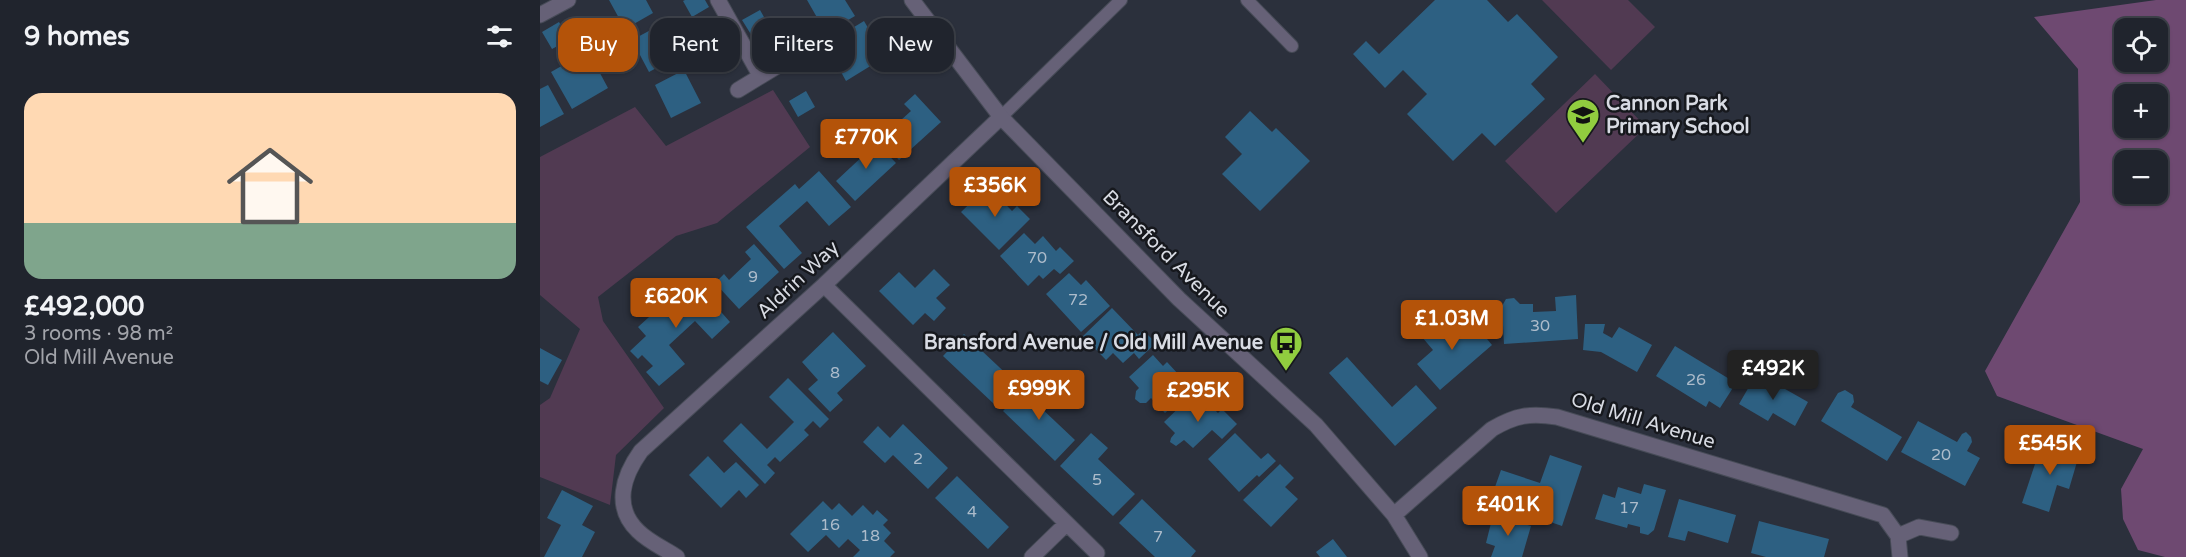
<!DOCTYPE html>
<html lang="en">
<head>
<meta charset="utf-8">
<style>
	body { margin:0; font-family:"Varela Round",sans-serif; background:#282c35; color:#f1f3f6; height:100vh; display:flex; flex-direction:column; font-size:22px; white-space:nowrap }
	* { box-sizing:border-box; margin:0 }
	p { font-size:20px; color:#a2a4aa }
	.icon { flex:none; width:33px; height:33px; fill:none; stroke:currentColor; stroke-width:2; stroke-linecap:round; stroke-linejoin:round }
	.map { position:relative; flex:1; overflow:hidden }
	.sheet { display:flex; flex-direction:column; background:#20242d; width:540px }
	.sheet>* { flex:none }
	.banner { position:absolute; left:18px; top:18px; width:570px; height:54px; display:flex; gap:12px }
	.fabs { position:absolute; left:1574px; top:18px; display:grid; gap:12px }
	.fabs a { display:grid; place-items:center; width:54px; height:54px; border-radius:12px; background:#20242d; box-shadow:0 2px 4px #0004,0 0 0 2px #3d4149; font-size:30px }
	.price { position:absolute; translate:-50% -51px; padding:0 14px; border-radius:6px; background:#b45309; color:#fff; font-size:20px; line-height:39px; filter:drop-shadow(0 2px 3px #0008) }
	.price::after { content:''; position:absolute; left:50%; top:36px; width:18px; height:14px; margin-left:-9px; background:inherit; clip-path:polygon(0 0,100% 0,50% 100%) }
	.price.current { background:#222; color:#fff }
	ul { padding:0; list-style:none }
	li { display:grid; align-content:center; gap:12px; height:318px; padding:0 24px }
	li+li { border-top:2px solid #3d4149 }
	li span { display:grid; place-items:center; height:186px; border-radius:18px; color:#555 }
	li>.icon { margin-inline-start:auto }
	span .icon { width:108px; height:108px; fill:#fffc; stroke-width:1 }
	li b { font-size:26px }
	h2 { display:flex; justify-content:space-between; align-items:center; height:72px; padding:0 24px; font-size:26px }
	.tag { padding:0 21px; border-radius:18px; background:#20242d; box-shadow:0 2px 4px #0004,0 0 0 2px #3d4149; font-size:21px; line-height:54px }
	.tag.current { background:#b45309; color:#fff }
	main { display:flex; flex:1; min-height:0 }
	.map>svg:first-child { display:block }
	.green { fill:#513a52 }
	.forest { fill:#6e4971; fill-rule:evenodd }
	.building { fill:#2d6082 }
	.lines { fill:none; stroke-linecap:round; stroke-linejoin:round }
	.service-casing { stroke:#474b57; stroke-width:14 }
	.minor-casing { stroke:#474b57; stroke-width:17 }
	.service { stroke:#666177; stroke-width:12 }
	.minor { stroke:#666177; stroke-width:15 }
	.labels { text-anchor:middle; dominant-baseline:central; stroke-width:5; stroke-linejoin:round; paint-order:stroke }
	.number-label { font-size:16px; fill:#adbccb }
	.poi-label { font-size:20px; font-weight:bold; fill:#d8dbe3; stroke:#16181d; text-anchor:start }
	.street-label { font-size:20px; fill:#d8dbe3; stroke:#16181d }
</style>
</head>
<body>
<main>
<section class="sheet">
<h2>9 homes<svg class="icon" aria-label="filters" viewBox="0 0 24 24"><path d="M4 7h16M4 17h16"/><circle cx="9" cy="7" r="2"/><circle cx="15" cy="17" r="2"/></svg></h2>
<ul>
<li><span style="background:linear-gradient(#ffd9b3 70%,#7fa58c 0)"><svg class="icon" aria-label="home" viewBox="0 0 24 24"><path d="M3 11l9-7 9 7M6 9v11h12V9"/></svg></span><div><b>£492,000</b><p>3 rooms · 98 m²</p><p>Old Mill Avenue</p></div></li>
</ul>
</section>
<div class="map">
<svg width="1646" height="557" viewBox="0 0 1646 557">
	<rect width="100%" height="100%" fill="#2b303c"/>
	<path class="green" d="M1002,0H1088L1115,27L1071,70Z
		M1055,74L1106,127L1016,213L965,161Z
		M233,90L270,147L177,223L136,236L58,297L63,321L124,408L76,455L70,505L0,477V405L10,398L40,329L0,295V157L95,107L126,146Z"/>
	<path class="forest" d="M1616,0H1646V557H1625L1598,550L1583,519L1581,489L1603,449L1457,396L1445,371L1540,202L1538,69L1494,17ZM1584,28H1617V62H1584ZM1584,94H1617V128H1584ZM1584,160H1617V194H1584Z"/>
	<path class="building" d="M69,0H106L113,13L85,29Z
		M145,0H165L169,7L152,17L143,1Z
		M267,0H305L315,16L286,33L288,37L254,58L248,49L273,35L268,27L279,21Z
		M895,0H947L968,22L977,14L1018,57L991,84L1005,99L955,146L942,133L913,161L867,114L887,94L863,70L845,88L813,54L826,41L839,54Z
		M220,10L229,26L212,36L202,20Z
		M324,21L345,57L306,81L296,63L307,56L296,38Z
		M19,22L29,40L12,49L2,32Z
		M120,25L137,57L109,72L92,40Z
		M183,36L193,52L175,62L166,46Z
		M48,51L68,88L32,109L11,72Z
		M144,70L161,103L131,118L115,85Z
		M8,85L24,114L0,127V89Z
		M266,91L275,107L258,117L249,101Z
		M375,94L401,122L359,160L340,139L371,111L364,104Z
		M710,111L732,132L736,128L770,161L720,211L682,174L702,154L685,137Z
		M330,136L356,163L315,201L296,181L326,153L320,145Z
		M279,171L311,207L289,226L267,201L239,226L262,253L244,269L206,227L255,184L259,189Z
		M448,186L472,211L477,206L490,219L459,250L421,212Z
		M484,233L495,244L503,236L516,251L520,247L534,261L520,274L514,269L503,279L499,275L488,286L460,256Z
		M214,244L239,272L199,309L175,283L184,274L189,280L211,259L205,252Z
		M394,269L410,285L396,298L406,308L394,321L385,313L373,325L339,291L359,272L375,288Z
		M529,273L541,285L546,280L570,306L541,332L506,294Z
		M152,279L190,322L172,339L155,321L129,345L145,364L119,386L106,372L113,366L102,355L98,359L90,351L106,336L98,327L119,308L115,303L122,297L126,302Z
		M1036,295L1038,339L964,344L962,306L966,299L974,298L980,304H993V312L1016,311L1015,297Z
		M572,308L598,335L603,330L616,343L599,359L594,353L583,363L573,353L566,360L543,336Z
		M928,316L952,345L900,390L877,364L893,350L882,337L897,324L906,335Z
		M1045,324H1065L1063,333L1072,338L1079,327L1112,345L1097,372L1061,352L1043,350Z
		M293,332L326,366L297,393L303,400L290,412L268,389L278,380L262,362Z
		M424,334L475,382L454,404L403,356Z
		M1135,346L1196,383L1180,408L1169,401L1166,407L1116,376Z
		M0,348L22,360L8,385L0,381Z
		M613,355L623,366L627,362L652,389L625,413L611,398L606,403H600L595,399L596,391L599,388L589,377Z
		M807,357L852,407L876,385L897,408L855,446L789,373Z
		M1217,373L1268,402L1255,426L1233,413L1228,421L1199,404Z
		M248,378L289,419L280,428L273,421L264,430L269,435L254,449L240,462L235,457L227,465L235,473L225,484L183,441L201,423L227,449L254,422L229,397Z
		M494,379L510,395L499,406L535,440L515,461L463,411Z
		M1305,390L1313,395L1314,402L1311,407L1362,437L1347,461L1281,421L1298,393Z
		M648,399L657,408L665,400L678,413L682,409L697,424L682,439L672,430L653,448L644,440L636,446L630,442L631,438L635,433L624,422Z
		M1378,421L1417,442L1422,434L1426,432L1431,437L1432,442L1427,451L1440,458L1425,486L1361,452Z
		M363,424L408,468L388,489L353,455L345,463L323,442L338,426L350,438Z
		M551,433L568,448L558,459L595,494L573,516L520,466Z
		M695,433L721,459L728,453L736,461L719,477L717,475L699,492L668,459Z
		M1502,443L1539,455L1529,489L1517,485L1509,512L1482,503Z
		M1010,455L1042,466L1022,526L993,516L996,506L983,502L979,515L949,504L961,470L1000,483Z
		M168,456L184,473L196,462L219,485L206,498L199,490L181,508L149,475Z
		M740,464L754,478L745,487L758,499L731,527L703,500Z
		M417,476L469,527L448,549L395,498Z
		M1104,484L1126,490L1114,530L1108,535L1100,533V527L1088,524L1087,528L1055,519L1063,494L1075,498L1078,487L1101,494Z
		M22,490L53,506L42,525L55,532L42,557H4L21,525L7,518Z
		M602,499L656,551L651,557H615L579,523Z
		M1139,499L1196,515L1188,543L1148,531L1145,541L1128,537Z
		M283,501L292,510L299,503L312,516L323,505L333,515L337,510L348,520L343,525L351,533L344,541L355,552L350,557H313L320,550L308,539L299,548L286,535L268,552L250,534Z
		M953,515L991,526L982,557H951L955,546L946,543Z
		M1219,521L1289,539L1284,557H1226L1211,553Z
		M793,539L807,557H780L776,552Z"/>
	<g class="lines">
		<g class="service-casing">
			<path id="service" d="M707,0L752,46
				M461,117L581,0"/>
		</g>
		<g class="minor-casing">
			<path id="minor" d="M178,0L220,75
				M372,0L461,117L639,299L776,425L854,515L880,557
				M0,15L28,0
				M198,90L244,62
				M284,285L557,553
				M854,515L952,429C976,415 990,413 1017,417L1343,515L1358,536L1379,527L1411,533
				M1358,536L1360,557
				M137,557C125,549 109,542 98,531C73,507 83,476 101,451L284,285L461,117
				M492,557L526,524"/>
		</g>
		<use href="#service" class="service"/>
		<use href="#minor" class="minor"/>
	</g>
	<defs>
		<g id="school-pin" transform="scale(1.725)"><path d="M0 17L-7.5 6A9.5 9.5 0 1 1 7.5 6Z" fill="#91cd3f" stroke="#16181d"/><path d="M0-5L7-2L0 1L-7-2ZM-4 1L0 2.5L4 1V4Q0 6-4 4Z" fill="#111"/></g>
		<g id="bus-pin" transform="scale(1.725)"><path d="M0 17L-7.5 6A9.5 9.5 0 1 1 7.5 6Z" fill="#91cd3f" stroke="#16181d"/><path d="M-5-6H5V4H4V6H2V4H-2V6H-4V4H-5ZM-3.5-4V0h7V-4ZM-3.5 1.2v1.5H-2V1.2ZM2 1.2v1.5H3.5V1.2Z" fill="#111"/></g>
	</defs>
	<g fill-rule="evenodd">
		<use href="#school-pin" x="1043" y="115"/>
		<use href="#bus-pin" x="746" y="343"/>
	</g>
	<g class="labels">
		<g class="number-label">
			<text x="497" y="258">70</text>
			<text x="213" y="277">9</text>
			<text x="538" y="300">72</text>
			<text x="1000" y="326">30</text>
			<text x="295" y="373">8</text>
			<text x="1156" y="380">26</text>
			<text x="1401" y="455">20</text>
			<text x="378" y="459">2</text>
			<text x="557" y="480">5</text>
			<text x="1089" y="508">17</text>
			<text x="432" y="512">4</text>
			<text x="290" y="525">16</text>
			<text x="330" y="536">18</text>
			<text x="618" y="537">7</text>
		</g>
		<g class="poi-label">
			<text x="1066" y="104">Cannon Park<tspan x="1066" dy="23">Primary School</tspan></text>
			<text x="723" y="343" text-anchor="end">Bransford Avenue / Old Mill Avenue</text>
		</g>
		<g class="street-label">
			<text transform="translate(626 254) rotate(45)">Bransford Avenue</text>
			<text transform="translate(258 280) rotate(-43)">Aldrin Way</text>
			<text transform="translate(1103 421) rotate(17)">Old Mill Avenue</text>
		</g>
	</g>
</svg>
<div class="fabs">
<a><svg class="icon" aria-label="locate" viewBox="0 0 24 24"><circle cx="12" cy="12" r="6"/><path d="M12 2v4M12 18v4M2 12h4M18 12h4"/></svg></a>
<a>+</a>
<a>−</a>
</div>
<b class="price" style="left:326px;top:170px">£770K</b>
<b class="price" style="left:455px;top:218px">£356K</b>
<b class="price" style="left:136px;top:329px">£620K</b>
<b class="price" style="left:912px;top:351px">£1.03M</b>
<b class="price current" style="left:1233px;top:401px">£492K</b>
<b class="price" style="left:499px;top:421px">£999K</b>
<b class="price" style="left:658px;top:423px">£295K</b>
<b class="price" style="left:1510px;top:476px">£545K</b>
<b class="price" style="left:968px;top:537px">£401K</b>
<div class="banner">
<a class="tag current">Buy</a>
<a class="tag">Rent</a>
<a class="tag">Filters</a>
<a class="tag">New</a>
</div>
</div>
</main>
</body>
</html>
